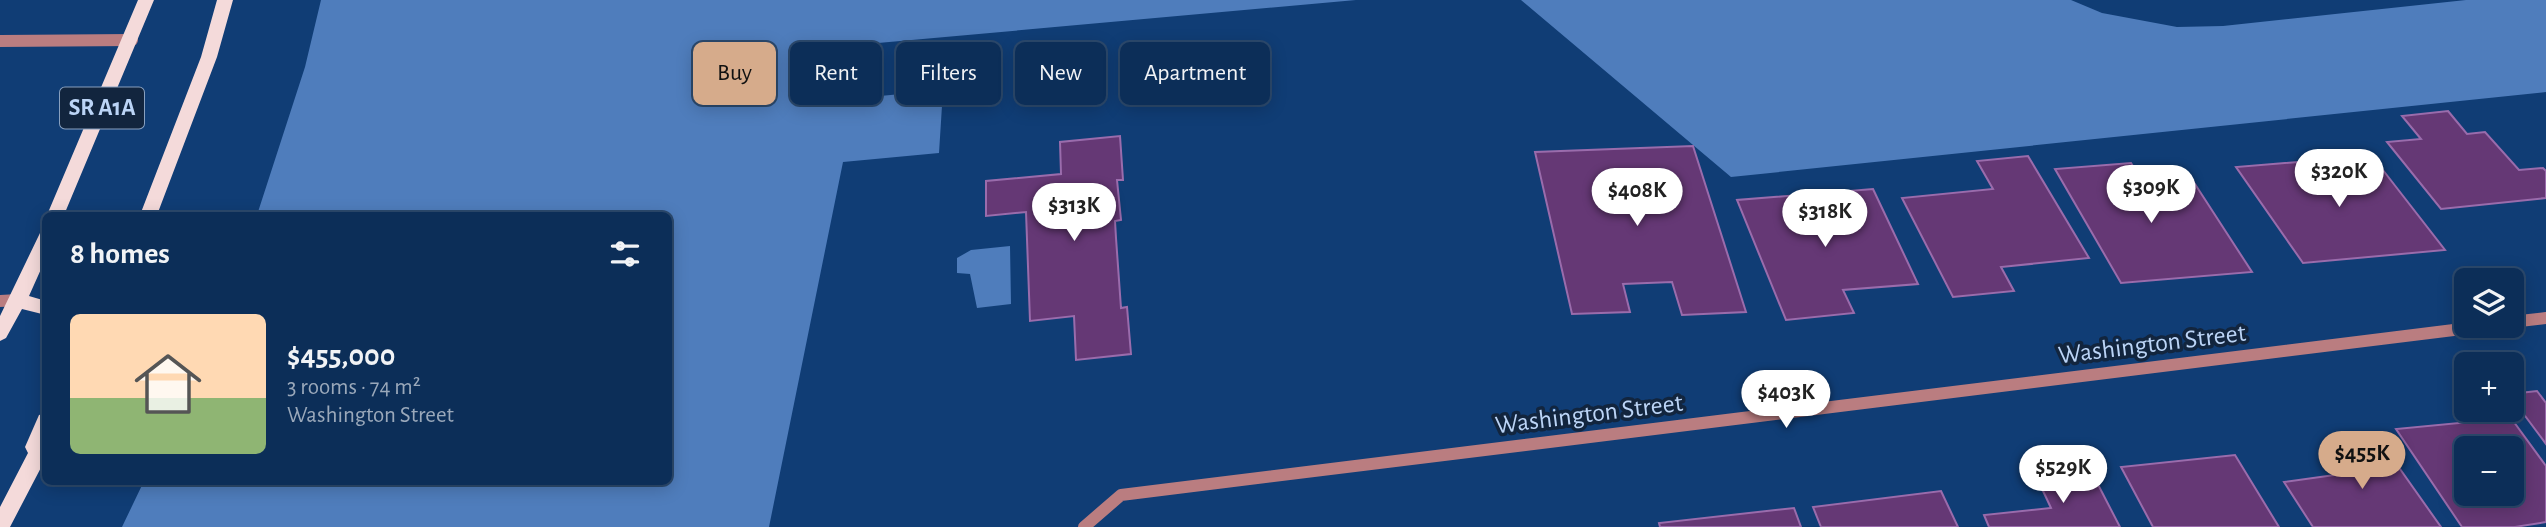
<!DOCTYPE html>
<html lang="en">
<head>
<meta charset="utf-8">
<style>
	body { margin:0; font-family:"Alegreya Sans",sans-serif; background:#1a3a61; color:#f1f3f6; height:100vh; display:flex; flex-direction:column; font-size:26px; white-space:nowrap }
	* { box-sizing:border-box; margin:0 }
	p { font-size:23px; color:#9aa8ba }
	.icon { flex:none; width:38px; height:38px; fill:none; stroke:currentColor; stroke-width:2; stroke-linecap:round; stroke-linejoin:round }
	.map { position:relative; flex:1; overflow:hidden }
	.panel { position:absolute; left:42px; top:212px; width:630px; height:273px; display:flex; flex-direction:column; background:#0c2e58; border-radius:10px; box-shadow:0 4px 18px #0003,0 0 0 2px #2c4a6e }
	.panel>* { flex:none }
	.banner { position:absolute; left:693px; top:42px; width:665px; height:63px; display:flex; gap:14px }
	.controls { position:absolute; left:2454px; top:268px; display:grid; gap:14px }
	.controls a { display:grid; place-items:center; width:70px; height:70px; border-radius:10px; background:#0c2e58; box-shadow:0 4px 18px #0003,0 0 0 2px #2c4a6e; font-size:35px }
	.price { position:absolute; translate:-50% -60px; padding:0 16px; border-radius:24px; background:#fff; color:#222; font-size:23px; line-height:46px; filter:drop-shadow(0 2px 4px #0008) }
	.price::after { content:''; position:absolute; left:50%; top:42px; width:21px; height:16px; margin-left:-10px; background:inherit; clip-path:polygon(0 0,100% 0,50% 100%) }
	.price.selected { background:#d6ab8b; color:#111 }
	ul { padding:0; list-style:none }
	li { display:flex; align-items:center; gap:21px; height:175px; padding:0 28px }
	li span { display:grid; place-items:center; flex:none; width:196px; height:140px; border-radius:10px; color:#555 }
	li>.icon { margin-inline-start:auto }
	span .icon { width:84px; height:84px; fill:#fffc; stroke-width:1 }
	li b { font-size:30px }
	h2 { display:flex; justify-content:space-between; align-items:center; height:84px; padding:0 28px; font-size:30px }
	.pill { padding:0 24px; border-radius:10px; background:#0c2e58; box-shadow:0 4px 18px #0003,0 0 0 2px #2c4a6e; font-size:24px; line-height:63px }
	.pill.selected { background:#d6ab8b; color:#111 }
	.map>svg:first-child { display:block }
	.water { fill:#4f7dbc }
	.building { fill:#653875; stroke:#9a6cac; stroke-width:2; fill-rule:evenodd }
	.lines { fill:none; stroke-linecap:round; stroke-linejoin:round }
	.minor { stroke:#ba7d80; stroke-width:12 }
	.major { fill:#f4dada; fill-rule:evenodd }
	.labels { text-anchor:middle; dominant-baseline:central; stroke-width:7; stroke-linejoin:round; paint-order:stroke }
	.shield { fill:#12253e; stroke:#88a0bf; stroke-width:2 }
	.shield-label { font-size:24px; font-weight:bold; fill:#bbd4f6 }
	.street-label { font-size:26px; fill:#bbd4f6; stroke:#12253e }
</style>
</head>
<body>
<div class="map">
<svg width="2546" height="527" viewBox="0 0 2546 527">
	<rect width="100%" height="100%" fill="#103d75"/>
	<path class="water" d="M321,0H1356L878,43L870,47L859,98L943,90L939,153L843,162L769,527H122L144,481H668V215H257L305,67Z
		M1521,0H2071L2102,13L2177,27L2223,26L2466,0H2546V92L1731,177Z
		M1010,246L1011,304L977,308L970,274L957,273V258L971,250Z"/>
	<path class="building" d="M2448,111L2467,134L2485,132L2519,170L2543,168L2546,171V198L2441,209L2387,142L2421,139L2402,116Z
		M1120,136L1123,180H1117L1121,220L1115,221L1116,238L1121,308L1127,307L1131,354L1076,360L1074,316L1030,321L1026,212L986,216V181L1061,174L1060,142Z
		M1693,146L1746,312L1682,315L1672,282L1623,284L1630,312L1572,314L1535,152Z
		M2028,156L2089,258L2001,267L2014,291L1953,297L1902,198L1993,189L1977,161Z
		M2372,156L2445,250L2303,263L2236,167Z
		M2131,163L2145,185L2193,181L2252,272L2121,283L2055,169Z
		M1873,189L1918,284L1843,290L1854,313L1786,320L1737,200Z
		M2537,391L2546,403V444L2511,397V394Z
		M2511,418L2546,466V522L2515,527H2462L2396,429ZM2466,448H2511V494H2466Z
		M2376,435L2441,527H2313L2284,482L2349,473L2328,442Z
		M2235,455L2279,527H2153L2121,467Z
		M2091,471L2120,527H1989L1984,515L2051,508L2036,476Z
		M1941,491L1958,527H1821L1813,507Z
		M1794,508L1801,527H1660L1659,523Z"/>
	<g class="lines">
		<path class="minor" d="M0,41L132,40
			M0,301L18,300
			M2511,322L2546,318
			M1084,527L1121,495L2486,326"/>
		<path class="major" d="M138,0H154L64,215H47Z
			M217,0H233L217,57L157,215H140L201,57Z
			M46,231V258L29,296L46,301V315L22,309L6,338L0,341V316L40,233Z
			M46,413V458L10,527H0V507L28,453L25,447L39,415Z"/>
	</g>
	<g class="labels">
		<rect class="shield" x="60" y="87.5" width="84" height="41" rx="5"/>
		<g class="shield-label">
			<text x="102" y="108">SR A1A</text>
		</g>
		<g class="street-label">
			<text transform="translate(2152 344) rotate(-7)">Washington Street</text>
			<text transform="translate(1589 414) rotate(-7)">Washington Street</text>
		</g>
	</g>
</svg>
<div class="controls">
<a><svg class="icon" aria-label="layers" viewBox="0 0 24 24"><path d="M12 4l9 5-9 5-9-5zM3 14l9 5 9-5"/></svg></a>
<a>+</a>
<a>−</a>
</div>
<b class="price" style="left:2339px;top:209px">$320K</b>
<b class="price" style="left:2151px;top:225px">$309K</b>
<b class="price" style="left:1637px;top:228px">$408K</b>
<b class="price" style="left:1074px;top:243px">$313K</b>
<b class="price" style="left:1825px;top:249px">$318K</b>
<b class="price" style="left:1786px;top:430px">$403K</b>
<b class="price selected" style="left:2362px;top:491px">$455K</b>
<b class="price" style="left:2063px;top:505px">$529K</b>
<div class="banner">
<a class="pill selected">Buy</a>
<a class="pill">Rent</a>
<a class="pill">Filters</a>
<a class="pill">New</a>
<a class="pill">Apartment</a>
</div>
<section class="panel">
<h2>8 homes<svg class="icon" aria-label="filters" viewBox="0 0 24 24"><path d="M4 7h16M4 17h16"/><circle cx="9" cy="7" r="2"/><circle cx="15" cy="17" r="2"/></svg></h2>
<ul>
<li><span style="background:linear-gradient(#ffd9b3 60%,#8fb573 0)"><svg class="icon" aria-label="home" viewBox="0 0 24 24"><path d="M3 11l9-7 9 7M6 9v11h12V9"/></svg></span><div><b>$455,000</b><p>3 rooms · 74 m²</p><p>Washington Street</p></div></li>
</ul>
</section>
</div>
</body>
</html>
